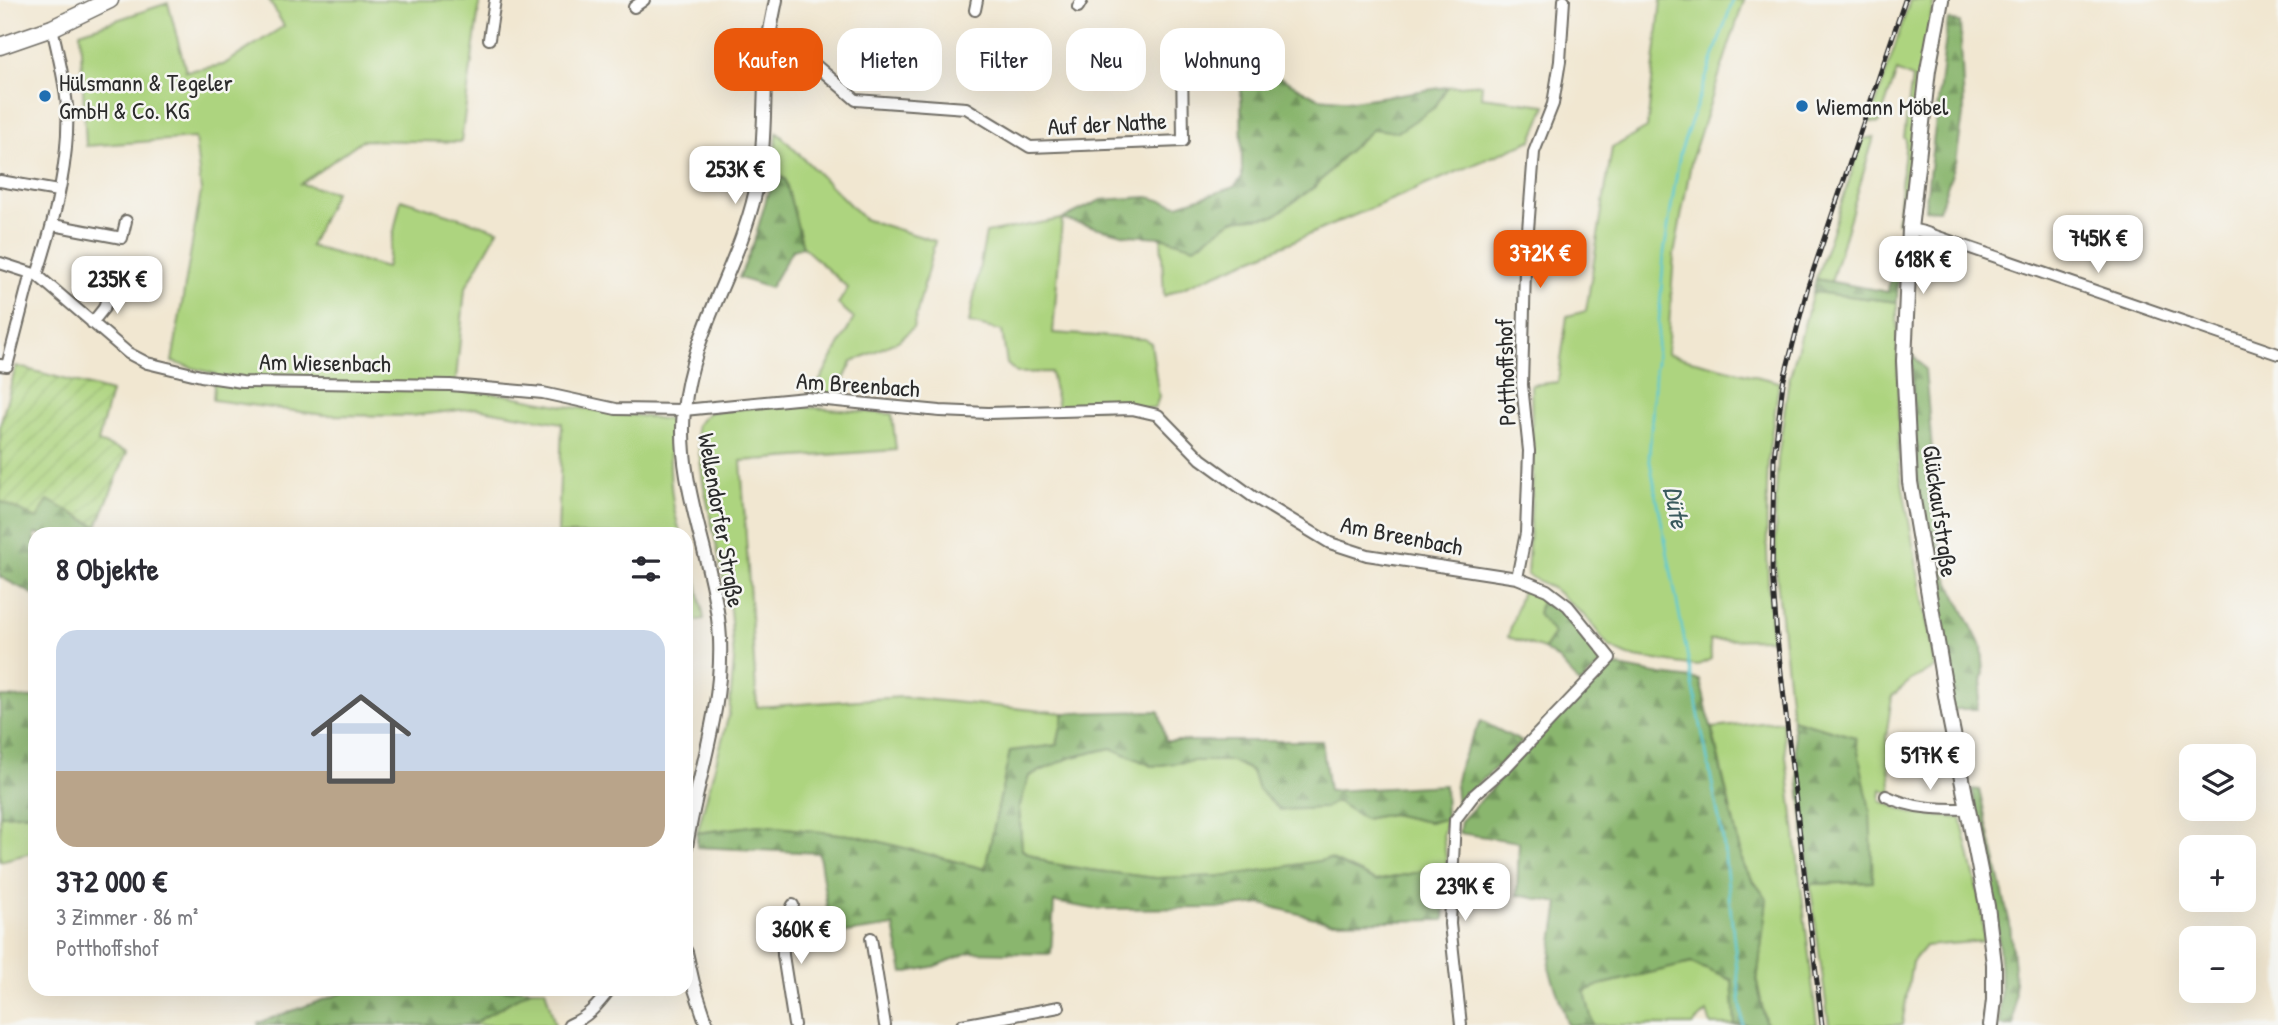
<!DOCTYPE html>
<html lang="de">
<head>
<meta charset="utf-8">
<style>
	body { margin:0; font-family:"Patrick Hand",sans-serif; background:#f2f2f3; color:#2b2b33; height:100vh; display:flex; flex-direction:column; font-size:26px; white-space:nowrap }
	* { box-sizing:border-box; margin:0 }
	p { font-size:23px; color:#7c7c81 }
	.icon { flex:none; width:38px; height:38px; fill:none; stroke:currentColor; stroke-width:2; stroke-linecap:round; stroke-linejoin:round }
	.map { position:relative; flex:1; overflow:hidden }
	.sheet { position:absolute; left:28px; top:527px; width:665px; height:469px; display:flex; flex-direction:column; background:#fff; border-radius:21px; box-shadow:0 7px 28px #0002 }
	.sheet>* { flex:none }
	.banner { position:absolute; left:714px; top:28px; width:665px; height:63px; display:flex; gap:14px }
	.buttons { position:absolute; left:2179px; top:744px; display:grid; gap:14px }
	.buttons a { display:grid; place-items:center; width:77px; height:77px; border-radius:14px; background:#fff; box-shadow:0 7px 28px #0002; font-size:35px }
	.price { position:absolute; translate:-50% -60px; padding:0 16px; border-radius:14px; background:#fff; color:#222; font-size:23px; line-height:46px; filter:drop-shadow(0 2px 4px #0008) }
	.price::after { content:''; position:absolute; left:50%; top:42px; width:21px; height:16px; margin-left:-10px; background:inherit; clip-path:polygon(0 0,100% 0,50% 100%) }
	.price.on { background:#ea580c; color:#fff }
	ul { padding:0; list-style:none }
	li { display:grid; align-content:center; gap:14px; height:371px; padding:0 28px }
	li+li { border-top:2px solid #e1e1e2 }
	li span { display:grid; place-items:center; height:217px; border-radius:21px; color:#555 }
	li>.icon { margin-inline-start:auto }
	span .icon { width:126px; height:126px; fill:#fffc; stroke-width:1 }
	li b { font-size:30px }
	h2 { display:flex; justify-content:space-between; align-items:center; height:84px; padding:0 28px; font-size:30px }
	.chip { padding:0 24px; border-radius:21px; background:#fff; box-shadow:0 7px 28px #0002; font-size:24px; line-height:63px }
	.chip.on { background:#ea580c; color:#fff }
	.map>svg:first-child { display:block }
	.grass { fill:#add47f; stroke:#6c8055; stroke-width:2 }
	.forest { fill:url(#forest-firs); stroke:#5a704c; stroke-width:2 }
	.garden { fill:url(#garden-furrows); stroke:#6c8055; stroke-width:2 }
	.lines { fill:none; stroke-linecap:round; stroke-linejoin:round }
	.stream { stroke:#5dc9d3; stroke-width:2.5 }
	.minor-casing { stroke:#706d65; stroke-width:14 }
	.tertiary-casing { stroke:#706d65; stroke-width:16 }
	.secondary-casing { stroke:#706d65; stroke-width:18 }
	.primary-casing { stroke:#706d65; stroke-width:19 }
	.minor { stroke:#fff; stroke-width:10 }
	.tertiary { stroke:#fff; stroke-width:12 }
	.secondary { stroke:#fff; stroke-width:14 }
	.primary { stroke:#fff; stroke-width:16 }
	.rail-casing { stroke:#2b2b2b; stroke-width:5 }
	.rail { stroke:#f6f6f2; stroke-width:2.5; stroke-dasharray:8; stroke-linecap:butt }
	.poi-dot { fill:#1f6fb2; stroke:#f6f6f2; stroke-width:2.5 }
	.labels { text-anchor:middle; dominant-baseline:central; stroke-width:5; stroke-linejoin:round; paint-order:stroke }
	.poi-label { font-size:24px; fill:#2b2b2b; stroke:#f6f6f2; text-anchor:start }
	.street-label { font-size:24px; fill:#2b2b2b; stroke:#f6f6f2 }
	.water-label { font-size:26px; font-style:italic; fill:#3a5a5d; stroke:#f6f6f2 }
</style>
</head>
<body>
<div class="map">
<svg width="2278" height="1025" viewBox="0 0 2278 1025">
	<defs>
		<pattern id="forest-firs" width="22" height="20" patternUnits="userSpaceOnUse" patternTransform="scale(1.75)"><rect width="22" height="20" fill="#8ab66e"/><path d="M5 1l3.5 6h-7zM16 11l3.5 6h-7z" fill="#71945b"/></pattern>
		<pattern id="garden-furrows" width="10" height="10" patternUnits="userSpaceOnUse" patternTransform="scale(1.75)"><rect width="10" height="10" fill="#add47f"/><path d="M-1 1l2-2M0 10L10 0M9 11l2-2" fill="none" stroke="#95b66e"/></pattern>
	</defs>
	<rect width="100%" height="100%" fill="#f6f6f2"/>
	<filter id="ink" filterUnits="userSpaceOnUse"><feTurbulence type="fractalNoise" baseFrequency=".0143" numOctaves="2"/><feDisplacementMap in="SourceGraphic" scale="14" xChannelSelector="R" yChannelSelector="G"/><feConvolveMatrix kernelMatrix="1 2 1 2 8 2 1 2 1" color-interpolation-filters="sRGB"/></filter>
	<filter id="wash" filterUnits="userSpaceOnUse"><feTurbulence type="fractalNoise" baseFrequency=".00686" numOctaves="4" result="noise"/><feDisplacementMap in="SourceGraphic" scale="28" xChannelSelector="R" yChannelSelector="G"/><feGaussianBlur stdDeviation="1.57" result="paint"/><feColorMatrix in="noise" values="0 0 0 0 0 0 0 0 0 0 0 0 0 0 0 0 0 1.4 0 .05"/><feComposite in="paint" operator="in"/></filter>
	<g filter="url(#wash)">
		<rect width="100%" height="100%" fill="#f1e7d1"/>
		<path class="grass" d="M269,0H480L461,142L362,140L301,184L335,192L310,246L386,268L401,199L498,230L465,289L455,390L501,394L564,406L671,420C669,458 668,498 681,534H558L562,423L476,408L411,416L324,415L213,400L215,374L172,362L201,191L195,138L86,146L80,32L168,3L186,71L223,65L284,26Z
			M1661,0H1744L1692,158L1674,255L1667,354L1779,382C1776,409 1770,435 1768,462C1765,521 1767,580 1772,639L1710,640L1711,659L1697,666L1628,656L1609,647L1587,618L1554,589L1527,575L1533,475L1531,385L1558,382L1567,316L1586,311L1612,148L1647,128Z
			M1910,0H1934L1921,69L1902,221L1897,222L1906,140L1904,138L1912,78L1897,71L1879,123L1870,122Z
			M1482,84L1481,97L1546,105L1532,140L1164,296L1161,237L1195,247L1233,220L1275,216L1373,129L1435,107L1447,87Z
			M777,132L864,219L935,241L913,328L898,341L852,362L835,398L813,393L854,318L838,304L848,288L803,247L785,179L773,171Z
			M1874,137L1831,282L1816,279L1863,139Z
			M1062,219L1053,333L1144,339L1151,343L1159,397L1155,408H1058L1051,372L1017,373L1007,364L1002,331L969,323L986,233Z
			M1813,292L1897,302L1899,465L1935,668L1911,680L1892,696L1886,737L1892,794L1881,789L1880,801L1914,814L1961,818L1981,906L1984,941L1925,946L1912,962L1902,1025H1829L1810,884L1873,882L1855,737L1792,719L1776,570L1775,513L1778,458L1788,384Z
			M778,405L892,414L896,450L741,461L757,707L902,697L1064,713L1057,745L1010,752L985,869L858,836L759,825L697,833L729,714L734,661L730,610L703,482L696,425L709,412Z
			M686,548L696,577L704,619L686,623Z
			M1523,587L1542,597L1538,614L1554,634L1544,649L1508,637Z
			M1782,721L1817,1025H1766L1757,982L1767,899L1744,868L1712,728Z
			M1111,748L1152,766L1192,761H1232L1252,771L1258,789L1336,801L1364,819L1391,814L1428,822L1446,819L1443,834L1447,866L1376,881L1330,859L1228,876L1156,878L1090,870L1048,863L1022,850L1019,808L1029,776L1069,758Z
			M35,813V852L0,861V815Z
			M1691,963L1732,980L1735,1025H1711L1707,1012L1693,1025H1593L1584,991L1600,985Z
			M532,989H545L555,1025H471Z"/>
		<path class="forest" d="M1948,20L1960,22L1964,109L1956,162L1939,210L1925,209Z
			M1247,56L1260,67L1318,98L1353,101L1447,87L1435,107L1398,132L1373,129L1344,155L1316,186L1274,216L1233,220L1195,247L1161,237L1127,235L1062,219L1101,200L1148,197L1178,205L1234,187L1242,178L1241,76Z
			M772,179H785L803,247L792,250L770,288L739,278L754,242Z
			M1896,234L1900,238L1897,302L1813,292L1816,279L1888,292Z
			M1911,353L1925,369L1942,567L1982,648L1984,672L1977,709H1958L1949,713L1918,495Z
			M47,499L111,534H35V595L0,577V501L37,518Z
			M1542,597L1568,614L1596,652L1606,659L1580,684L1559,660L1544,649L1554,634L1538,614Z
			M1614,666L1661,675L1700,680L1744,868L1767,899L1757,982L1766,1025H1735L1732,980L1691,963L1600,985L1585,991L1593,1025H1568L1549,968L1559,903L1517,895L1519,842L1459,833L1461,821C1512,769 1557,711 1614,666Z
			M0,697L35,698V813L0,815Z
			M1159,711L1166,741H1322L1329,791L1445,785L1446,819L1428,822L1391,814L1364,819L1336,801L1325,808L1280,810L1258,789L1252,771L1232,761H1192L1152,766L1111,748L1069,758L1029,776L1019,808L1022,850L1048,863L1090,870L1156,878L1228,876L1330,859L1376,881L1447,866L1444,920L1330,922L1261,904L1222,908L1094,909L1054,902L1051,954L971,952L936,966L903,973L894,926L831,935L819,853L697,847V833L759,825L858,836L985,869L1010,751L1057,745L1064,713Z
			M1792,719L1855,737L1870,810L1873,882L1810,884Z
			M1481,721L1522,742L1471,791L1459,808C1447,778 1468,747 1481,721Z
			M1972,789L1979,790L2010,924L2015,981L2014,1025H1999C2006,943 1989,869 1972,789Z
			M343,989H532L471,1025H258V1023L342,993Z"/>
		<path class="garden" d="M16,366L111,392L98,442L127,452L97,526L48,500L37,519L0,501V426Z"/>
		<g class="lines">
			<path class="stream" d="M1733,0L1680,153L1664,252L1649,457L1723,840L1743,1025"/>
		</g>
	</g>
	<g filter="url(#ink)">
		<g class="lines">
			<g class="minor-casing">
				<path id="minor" d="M634,7L644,0
					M1078,7L1082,0
					M975,10L977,0
					M489,39L495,0
					M766,61H811L856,100L966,108L1030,147L1183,141L1182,57
					M0,181L58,191
					M53,225L122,238L126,221
					M1910,229L1924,232L2278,354
					M0,263L37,275L128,353L147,363L201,376L242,382L450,385L543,393L616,409L684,410L806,398L940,411L988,413L1132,409L1158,415L1201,459L1252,496L1330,543L1367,555L1517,578L1547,590L1568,606L1610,658L1506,767L1474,795L1455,820L1450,924L1461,1025
					M37,275C53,226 70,159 67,107C65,81 58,53 52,28
					M92,323L104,308L109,291
					M0,365L7,366L31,273
					M1517,578L1526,533L1529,451L1522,385L1525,269L1534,152L1553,104L1560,61L1564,0
					M1886,796C1912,809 1939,809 1968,809
					M793,905L782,927L783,955L794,1025
					M871,938L885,1025
					M569,1025C588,1017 598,1005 610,989
					M962,1025L1059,1007"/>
			</g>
			<g class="tertiary-casing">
				<path id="tertiary" d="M686,847C697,777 723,711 720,639C716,562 676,488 684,410C691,334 738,268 755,194C766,151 763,107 766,63C767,41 772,21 776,0
					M686,952L693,983L707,1025"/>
			</g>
			<g class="secondary-casing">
				<path id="secondary" d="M1941,0L1928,70L1910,229L1904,361L1910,482L1949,713L1987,906L1994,964V1000L1991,1025"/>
			</g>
			<g class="primary-casing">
				<path id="primary" d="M0,46L52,28L110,0"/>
			</g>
			<use href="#minor" class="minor"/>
			<use href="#tertiary" class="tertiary"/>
			<use href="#secondary" class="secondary"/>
			<use href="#primary" class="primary"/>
			<g class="rail-casing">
				<path id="rail" d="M1822,1025L1777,638L1772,570L1774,458L1783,383L1808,286L1905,0"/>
			</g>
			<use href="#rail" class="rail"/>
		</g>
	</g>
	<g class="poi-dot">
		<circle cx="45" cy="96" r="7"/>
		<circle cx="1802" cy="106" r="7"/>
	</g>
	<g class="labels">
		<g class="poi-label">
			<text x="59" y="82">Hülsmann &amp; Tegeler<tspan x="59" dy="28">GmbH &amp; Co. KG</tspan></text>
			<text x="1816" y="106">Wiemann Möbel</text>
		</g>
		<g class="street-label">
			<text transform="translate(1107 123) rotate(-3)">Auf der Nathe</text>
			<text transform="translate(325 362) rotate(1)">Am Wiesenbach</text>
			<text transform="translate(1505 372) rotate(-92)">Potthoffshof</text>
			<text transform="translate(858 384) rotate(4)">Am Breenbach</text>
			<text transform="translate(1941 511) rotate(82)">Glückaufstraße</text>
			<text transform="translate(722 520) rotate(80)">Wellendorfer Straße</text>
			<text transform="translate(1402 535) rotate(11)">Am Breenbach</text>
		</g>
		<g class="water-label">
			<text transform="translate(1677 507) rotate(79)">Düte</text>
		</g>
	</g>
</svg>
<div class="buttons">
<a><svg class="icon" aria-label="layers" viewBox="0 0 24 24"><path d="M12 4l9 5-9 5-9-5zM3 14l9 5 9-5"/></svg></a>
<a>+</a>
<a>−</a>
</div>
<b class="price" style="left:735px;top:206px">253K €</b>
<b class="price" style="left:2098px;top:275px">745K €</b>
<b class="price on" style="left:1540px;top:290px">372K €</b>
<b class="price" style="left:1923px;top:296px">618K €</b>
<b class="price" style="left:117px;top:316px">235K €</b>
<b class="price" style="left:1930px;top:792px">517K €</b>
<b class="price" style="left:1465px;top:923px">239K €</b>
<b class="price" style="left:801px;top:966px">360K €</b>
<div class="banner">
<a class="chip on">Kaufen</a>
<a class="chip">Mieten</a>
<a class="chip">Filter</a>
<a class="chip">Neu</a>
<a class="chip">Wohnung</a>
</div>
<section class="sheet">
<h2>8 Objekte<svg class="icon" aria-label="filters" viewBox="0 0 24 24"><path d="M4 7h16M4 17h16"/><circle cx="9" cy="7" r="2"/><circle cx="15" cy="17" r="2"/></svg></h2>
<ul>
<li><span style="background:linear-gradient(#c9d6e8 65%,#b9a48a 0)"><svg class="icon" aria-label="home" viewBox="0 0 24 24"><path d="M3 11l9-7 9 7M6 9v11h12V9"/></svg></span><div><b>372 000 €</b><p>3 Zimmer · 86 m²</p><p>Potthoffshof</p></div></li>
</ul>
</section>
</div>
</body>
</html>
